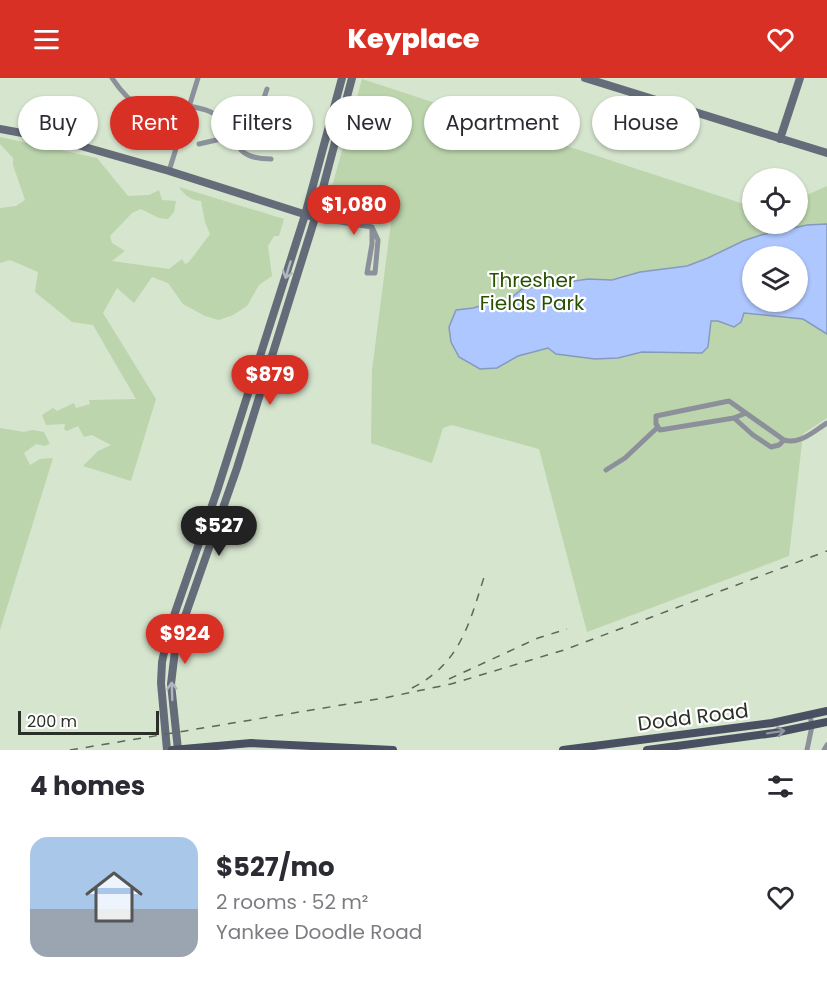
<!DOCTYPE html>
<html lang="en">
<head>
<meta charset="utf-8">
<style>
	body { margin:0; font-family:Poppins,sans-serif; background:#f7f7f7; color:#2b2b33; height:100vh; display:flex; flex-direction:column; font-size:22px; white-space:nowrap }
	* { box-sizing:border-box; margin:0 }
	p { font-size:20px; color:#7c7c81 }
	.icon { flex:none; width:33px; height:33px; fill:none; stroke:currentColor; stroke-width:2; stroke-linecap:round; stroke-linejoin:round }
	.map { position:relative; height:672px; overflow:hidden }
	.drawer { display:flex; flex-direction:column; background:#fff; flex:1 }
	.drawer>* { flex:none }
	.banner { position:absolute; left:18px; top:18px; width:792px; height:54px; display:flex; gap:12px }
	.fabs { position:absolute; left:742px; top:90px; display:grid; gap:12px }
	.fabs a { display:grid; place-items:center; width:66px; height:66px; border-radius:50%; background:#fff; box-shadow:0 2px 4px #0004; font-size:30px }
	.scale { position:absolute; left:18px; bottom:15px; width:141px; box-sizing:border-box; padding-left:6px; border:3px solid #2a3027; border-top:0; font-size:16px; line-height:21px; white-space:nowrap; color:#2a3027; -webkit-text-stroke:4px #fff; paint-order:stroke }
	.price { position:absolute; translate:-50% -51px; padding:0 14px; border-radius:21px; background:#d93025; color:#fff; font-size:20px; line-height:39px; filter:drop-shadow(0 2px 3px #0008) }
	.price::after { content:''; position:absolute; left:50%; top:36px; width:18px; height:14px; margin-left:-9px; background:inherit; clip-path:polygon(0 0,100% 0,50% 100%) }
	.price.active { background:#222; color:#fff }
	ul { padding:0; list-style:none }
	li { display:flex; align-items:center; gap:18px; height:150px; padding:0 30px }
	li span { display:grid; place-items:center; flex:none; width:168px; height:120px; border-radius:18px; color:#555 }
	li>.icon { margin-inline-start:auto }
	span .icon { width:72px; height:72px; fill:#fffc; stroke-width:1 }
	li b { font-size:26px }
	h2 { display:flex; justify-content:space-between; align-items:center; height:72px; padding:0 30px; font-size:26px }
	.pill { padding:0 21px; border-radius:27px; background:#fff; box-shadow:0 2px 4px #0004; font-size:21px; line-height:54px }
	.pill.active { background:#d93025; color:#fff }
	header { display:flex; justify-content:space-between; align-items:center; height:78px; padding:0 30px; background:#d93025; color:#fff; font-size:27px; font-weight:800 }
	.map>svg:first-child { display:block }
	.green { fill:#bcd5ad; fill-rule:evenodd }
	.water { fill:#aec7fe; stroke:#869abe; stroke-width:1.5; fill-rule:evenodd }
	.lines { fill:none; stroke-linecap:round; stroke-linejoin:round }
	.street { stroke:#8c909a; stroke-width:5 }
	.secondary { stroke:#646b79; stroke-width:8 }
	.primary { stroke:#485061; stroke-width:8 }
	.rail { stroke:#5d6659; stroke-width:1.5; stroke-dasharray:8 8; stroke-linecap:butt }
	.oneway { stroke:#b2b5bc }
	.oneway2 { stroke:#9196a0 }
	.labels { text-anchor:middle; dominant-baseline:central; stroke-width:4.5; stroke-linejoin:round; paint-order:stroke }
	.park-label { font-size:20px; fill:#284f00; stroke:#fff }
	.street-label { font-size:20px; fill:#2a3027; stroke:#fff }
</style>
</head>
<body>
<header><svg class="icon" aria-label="menu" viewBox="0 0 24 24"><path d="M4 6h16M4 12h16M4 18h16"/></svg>Keyplace<svg class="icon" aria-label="heart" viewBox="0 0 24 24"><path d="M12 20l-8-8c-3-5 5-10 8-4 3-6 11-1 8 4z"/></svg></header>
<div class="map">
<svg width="827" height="672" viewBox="0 0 827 672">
	<rect width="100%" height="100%" fill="#d6e5ce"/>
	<path class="green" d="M362,1L753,129V146H798V121L827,108V340L803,356L789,478L587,554L539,371L452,347L443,350L432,385L371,365L372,292L393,129L331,112ZM753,178H798V224H753Z
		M0,59L97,80L128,118L149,117L159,112L162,122L176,123L174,134L168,141L159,140L141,131L132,135L110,158L112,165L125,173L112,183L169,191L182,181L185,186L189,184L210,156L205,144L201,123C191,122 185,118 179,109L284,141L279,158H274L268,168L272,198L259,207L247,228L233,237L219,242L205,238L183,226L168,205L152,199L134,225L117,210L103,235L156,321L131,403L83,388L98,373L111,367L92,357L84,359L78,348L67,353L64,351L65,346L46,347L42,337L53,330L57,333L74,325L76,330L90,326L89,322L136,321L93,247L72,244L35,214L38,194L10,182L0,185V130L16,128L25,122L13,87V80L0,66Z
		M0,350L24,354L32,352L44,354L50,366L45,368L36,366L24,375L30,387L40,381L53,380L0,552Z"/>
	<path class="water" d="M827,146V256L803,241L744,235L741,244L734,249L718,243H711L708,269L702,275L642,274L618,280L595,281L556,276L548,270L518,278L497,290L480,291L459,279L451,264L449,249L456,232L473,230L512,219L522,211L588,201L612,202L640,194L687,188L708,180L743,163L761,157L807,147ZM753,178H798V224H753Z"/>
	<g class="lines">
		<path class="street" d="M112,0C131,29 152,39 183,51
			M189,28C199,30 212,32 219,40C239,61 232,81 271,81
			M199,66L225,60L257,40L267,11
			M169,93L198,0
			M315,140L372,149V166L367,195H375L378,162L372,149
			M746,335L734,340L660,352L656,346V338L729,323L784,362C800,367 814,353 827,345
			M734,340L753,357L771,369L779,367L784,362
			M606,392L625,380L658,349
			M807,672L812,648L810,637
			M824,672L827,667"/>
		<path class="secondary" d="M585,0L827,75
			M0,51L60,62L169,93L310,138
			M780,61L800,0
			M167,672L161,605L162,584L169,552L217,413L305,137L342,0
			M178,672L171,606L176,564L237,390L315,140L352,0"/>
		<path class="primary" d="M172,672L251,665L393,672
			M563,672L772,645L827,633
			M647,672L774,655L827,644"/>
		<path class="rail" d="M449,601L538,560L567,551
			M412,610C462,585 470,542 486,493
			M70,672L384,620L451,606L564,572L827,473"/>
	</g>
	<defs><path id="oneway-shaft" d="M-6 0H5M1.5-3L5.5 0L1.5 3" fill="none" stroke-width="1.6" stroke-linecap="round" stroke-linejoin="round" transform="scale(1.5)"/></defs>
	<g class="oneway">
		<use href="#oneway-shaft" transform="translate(288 192) rotate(107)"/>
		<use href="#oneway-shaft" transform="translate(172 613) rotate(-92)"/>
	</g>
	<use class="oneway2" href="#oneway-shaft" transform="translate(776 654) rotate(-9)"/>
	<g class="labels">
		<g class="park-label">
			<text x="532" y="202">Thresher<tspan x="532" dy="23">Fields Park</tspan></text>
		</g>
		<g class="street-label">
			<text transform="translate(693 639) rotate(-7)">Dodd Road</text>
		</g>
	</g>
</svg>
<div class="fabs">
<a><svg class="icon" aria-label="locate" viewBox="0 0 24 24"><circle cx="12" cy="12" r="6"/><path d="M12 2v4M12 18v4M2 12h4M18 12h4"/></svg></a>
<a><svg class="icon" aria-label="layers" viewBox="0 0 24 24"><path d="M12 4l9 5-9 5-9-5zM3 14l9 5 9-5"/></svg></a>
</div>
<div class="scale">200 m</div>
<b class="price" style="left:354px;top:158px">$1,080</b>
<b class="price" style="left:270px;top:328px">$879</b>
<b class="price active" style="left:219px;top:479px">$527</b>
<b class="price" style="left:185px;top:587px">$924</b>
<div class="banner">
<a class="pill">Buy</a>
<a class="pill active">Rent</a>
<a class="pill">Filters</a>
<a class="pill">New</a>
<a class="pill">Apartment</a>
<a class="pill">House</a>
</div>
</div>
<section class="drawer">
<h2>4 homes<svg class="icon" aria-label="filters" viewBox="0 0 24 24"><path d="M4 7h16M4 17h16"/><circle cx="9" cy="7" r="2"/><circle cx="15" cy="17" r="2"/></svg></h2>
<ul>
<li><span style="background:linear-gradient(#a9c7e8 60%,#9aa5b1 0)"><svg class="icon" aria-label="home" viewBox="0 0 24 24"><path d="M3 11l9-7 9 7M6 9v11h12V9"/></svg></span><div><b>$527/mo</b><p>2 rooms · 52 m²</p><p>Yankee Doodle Road</p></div><svg class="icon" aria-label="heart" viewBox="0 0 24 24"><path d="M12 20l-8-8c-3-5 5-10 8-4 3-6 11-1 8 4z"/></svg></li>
</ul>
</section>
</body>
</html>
